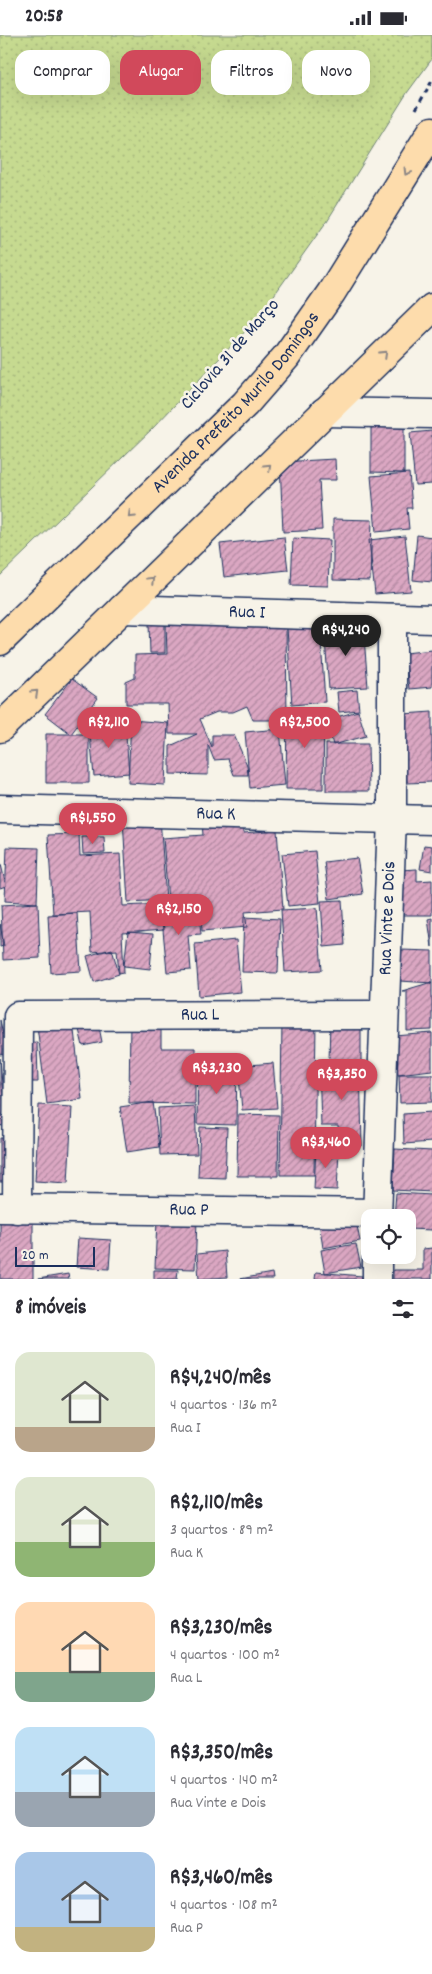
<!DOCTYPE html>
<html lang="pt">
<head>
<meta charset="utf-8">
<style>
	body { margin:0; font-family:Dekko,sans-serif; background:#f7f7f7; color:#2b2b33; height:100vh; display:flex; flex-direction:column; font-size:19px; white-space:nowrap }
	* { box-sizing:border-box; margin:0 }
	p { font-size:16px; color:#7c7c81 }
	.icon { flex:none; width:28px; height:28px; fill:none; stroke:currentColor; stroke-width:2; stroke-linecap:round; stroke-linejoin:round }
	.map { position:relative; height:1244px; overflow:hidden }
	.sheet { display:flex; flex-direction:column; background:#fff; flex:1 }
	.sheet>* { flex:none }
	.guide { position:absolute; left:15px; top:15px; width:402px; height:45px; display:flex; gap:10px }
	.fabs { position:absolute; left:361px; top:1174px; display:grid; gap:10px }
	.fabs a { display:grid; place-items:center; width:55px; height:55px; border-radius:10px; background:#fff; box-shadow:0 5px 20px #0002; font-size:25px }
	.scale { position:absolute; left:15px; bottom:12px; width:80px; box-sizing:border-box; padding-left:5px; border:2px solid #1b2f5e; border-top:0; font-size:14px; line-height:18px; white-space:nowrap; color:#1b2f5e; -webkit-text-stroke:4px #f7f3e8; paint-order:stroke }
	.price { position:absolute; translate:-50% -42px; padding:0 11px; border-radius:18px; background:#d1495b; color:#fff; font-size:16px; line-height:32px; filter:drop-shadow(0 1px 2px #0008) }
	.price::after { content:''; position:absolute; left:50%; top:30px; width:15px; height:11px; margin-left:-8px; background:inherit; clip-path:polygon(0 0,100% 0,50% 100%) }
	.price.on { background:#222; color:#fff }
	ul { padding:0; list-style:none }
	li { display:flex; align-items:center; gap:15px; height:125px; padding:0 15px }
	li span { display:grid; place-items:center; flex:none; width:140px; height:100px; border-radius:15px; color:#555 }
	li>.icon { margin-inline-start:auto }
	span .icon { width:60px; height:60px; fill:#fffc; stroke-width:1 }
	li b { font-size:21px }
	h2 { display:flex; justify-content:space-between; align-items:center; height:60px; padding:0 15px; font-size:21px }
	.tag { padding:0 18px; border-radius:15px; background:#fff; box-shadow:0 5px 20px #0002; font-size:18px; line-height:45px }
	.tag.on { background:#d1495b; color:#fff }
	.status { display:flex; justify-content:space-between; align-items:center; height:35px; padding:0 25px; background:#fff; direction:ltr }
	.status svg { height:14px; fill:currentColor }
	.map>svg:first-child { display:block }
	.green { fill:url(#green-dots); stroke:#708477 }
	.building { fill:url(#building-hatch); stroke:#1b2f5e }
	.lines { fill:none; stroke-linecap:round; stroke-linejoin:round }
	.minor-casing { stroke:#1b2f5e; stroke-width:31 }
	.major-casing { stroke:#1b2f5e; stroke-width:31 }
	.path { stroke:#1b2f5e; stroke-width:3; stroke-dasharray:5 4; stroke-linecap:butt }
	.minor { stroke:#f7f3e8; stroke-width:28 }
	.major { stroke:#fddcac; stroke-width:28 }
	.oneway { stroke:#8c8685 }
	.labels { text-anchor:middle; dominant-baseline:central; stroke-width:5; stroke-linejoin:round; paint-order:stroke }
	.street-label { font-size:19px; fill:#1b2f5e; stroke:#f7f3e8 }
</style>
</head>
<body>
<div class="status"><b>20:58</b><svg viewBox="0 0 49 12"><path d="M0 12V9h3v3zM5 12V6h3v6zM10 12V3h3v9zM15 12V0h3v12zM26 1h20v11H26zM47 4h2v5h-2z"/></svg></div>
<div class="map">
<svg width="432" height="1244" viewBox="0 0 432 1244">
	<defs>
		<pattern id="green-dots" width="8" height="8" patternUnits="userSpaceOnUse" patternTransform="scale(1.25)"><rect width="8" height="8" fill="#c6da90"/><path d="M2 2h.1M6 6h.1" fill="none" stroke="#aabb7f" stroke-width="1.8" stroke-linecap="round"/></pattern>
		<pattern id="building-hatch" width="6" height="6" patternUnits="userSpaceOnUse" patternTransform="scale(1.25)"><rect width="6" height="6" fill="#dba7c2"/><path d="M-1 1l2-2M0 6l6-6M5 7l2-2" fill="none" stroke="#b188a1"/></pattern>
	</defs>
	<rect width="100%" height="100%" fill="#f7f3e8"/>
	<filter id="ink" filterUnits="userSpaceOnUse"><feTurbulence type="fractalNoise" baseFrequency=".02" numOctaves="2"/><feDisplacementMap in="SourceGraphic" scale="10" xChannelSelector="R" yChannelSelector="G"/><feConvolveMatrix kernelMatrix="1 2 1 2 8 2 1 2 1" color-interpolation-filters="sRGB"/></filter>
	<g filter="url(#ink)">
		<path class="green" d="M0,0H432V24L407,58L327,186L257,284L153,393L0,541Z"/>
		<path class="building" d="M371,392L404,393V438L371,437Z
			M432,396V449L415,450L410,398Z
			M335,424L336,445H319L322,495L283,497L280,427Z
			M409,438L412,473H407L409,494L376,497L371,441Z
			M333,484L372,485L370,546L333,545Z
			M417,500L432,502V547L413,545Z
			M405,501L411,556L375,559L369,505Z
			M284,502L288,535L224,542L220,509Z
			M293,503L330,505L328,551L291,550Z
			M286,587L287,685H253L247,671L233,677H217L200,684L212,712V700H234L247,730L248,740H234L228,724L214,725L208,710V740L170,739V711L197,699H169L168,669H126V647L135,643V620L167,619L166,588Z
			M149,588H165V618H150Z
			M363,590L368,652L329,654L324,593Z
			M320,591L325,667L292,670L287,593Z
			M432,615V652L409,654L405,618Z
			M72,644L98,663L71,699L45,679Z
			M357,655L359,675L339,677L337,657Z
			M287,674H324L323,754H286Z
			M358,676L366,701L333,710L326,685Z
			M432,677V747L407,748L403,679Z
			M131,685L168,688L165,750L128,748Z
			M125,687L129,738L94,741L89,689Z
			M280,694L285,750L250,753L245,697Z
			M46,699H89V748H46Z
			M326,709H368L369,756H326Z
			M160,783L166,865L128,867L123,785Z
			M243,785L244,798L277,795L283,874L245,877L247,892L202,896L200,863L168,866L163,803L203,800L202,788Z
			M79,799L80,821L120,819L123,871L162,869L164,895L122,898L124,937L119,938L117,915L92,917L90,877L53,879L48,800Z
			M82,802H104L105,818L83,819Z
			M424,810L432,811V836L420,834Z
			M7,812L39,813L37,868L5,866Z
			M315,816L320,868L288,871L282,819Z
			M357,823L363,859L329,864L324,827Z
			M0,825L6,851L0,853Z
			M417,834V846L432,845V880H401L400,835Z
			M342,865L345,910L324,912L321,866Z
			M38,868L40,923L3,925L1,870Z
			M198,870L201,899L188,900L191,935L167,937L161,874Z
			M317,873L322,935L285,937L281,875Z
			M77,878L81,936L51,938L48,880Z
			M244,882L280,884L278,938L242,937Z
			M432,883V912L428,884Z
			M0,889L4,911L0,912Z
			M128,897L153,899L150,934L124,931Z
			M236,905L241,957L199,961L195,909Z
			M112,914L119,939L94,947L87,921Z
			M401,915L432,916V948L400,946Z
			M432,947V995L407,996V956H402Z
			M97,982L102,1007L83,1011L77,986Z
			M330,984L361,985V1027H329Z
			M0,985L7,1019L0,1020Z
			M130,985H161V1013H195V1069L129,1068Z
			M282,986L316,987L314,1140H280Z
			M73,987L82,1064L47,1069L37,991Z
			M432,998V1035L398,1039L395,1001Z
			M37,1007L38,1047H25V1008Z
			M0,1023L5,1090L0,1091Z
			M273,1028L277,1073L242,1075L238,1031Z
			M360,1028L362,1111H339L338,1091H321L319,1029Z
			M198,1029L237,1030L236,1090L197,1089Z
			M399,1039H432V1067L400,1068Z
			M153,1067L159,1112L127,1117L120,1072Z
			M39,1070L72,1072L68,1148L35,1146Z
			M195,1071L197,1119L160,1120L158,1073Z
			M432,1077V1107L404,1109L403,1079Z
			M238,1079L279,1080L278,1141H237Z
			M200,1092L227,1093L225,1143L198,1142Z
			M0,1103H2L6,1147H0Z
			M316,1113L339,1115L337,1155L314,1154Z
			M395,1114L432,1116V1157L393,1155Z
			M396,1158L432,1160V1195L408,1194V1182H394Z
			M355,1181L360,1206L323,1213L319,1187Z
			M157,1184L197,1186L195,1234L155,1233Z
			M0,1185L33,1186V1244H0Z
			M78,1203L111,1205L109,1234L76,1232Z
			M356,1209L361,1232L325,1238L321,1215Z
			M432,1213V1244H393V1235H423V1214Z
			M225,1216L227,1242L199,1244L197,1219Z
			M154,1235H178L177,1244H154Z
			M316,1237L362,1241V1244H315Z
			M272,1238L273,1244H240Z
			M68,1239L69,1244H38Z"/>
		<g class="lines">
			<g class="minor-casing">
				<g id="minor">
					<path d="M324,377L432,379"/>
					<path id="s1" d="M122,574L432,584"/>
					<path id="s2" d="M0,774L432,785"/>
					<path id="s3" d="M0,1173L377,1178"/>
					<path id="s4" d="M17,1174L18,981L383,980"/>
					<path id="s5" d="M377,1182L392,783V583"/>
					<path d="M377,1220V1244"/>
				</g>
			</g>
			<g class="major-casing">
				<g id="major">
					<path id="s6" d="M0,606L245,369L286,322L331,258L432,96"/>
					<path d="M0,693L432,273"/>
				</g>
			</g>
			<path class="path" d="M416,74L432,46"/>
			<use href="#minor" class="minor"/>
			<use href="#major" class="major"/>
		</g>
		<defs><path id="oneway-chevron" d="M-2-3.5L2.5 0L-2 3.5" fill="none" stroke-width="1.6" stroke-linecap="round" stroke-linejoin="round" transform="scale(1.25)"/></defs>
		<g class="oneway">
			<use href="#oneway-chevron" transform="translate(407 137) rotate(121)"/>
			<use href="#oneway-chevron" transform="translate(384 319) rotate(-44)"/>
			<use href="#oneway-chevron" transform="translate(268 432) rotate(-44)"/>
			<use href="#oneway-chevron" transform="translate(131 480) rotate(136)"/>
			<use href="#oneway-chevron" transform="translate(151 545) rotate(-44)"/>
			<use href="#oneway-chevron" transform="translate(35 658) rotate(-44)"/>
		</g>
	</g>
	<g class="labels">
		<g class="street-label">
			<text transform="translate(231 320) rotate(-49)">Ciclovia 31 de Março</text>
			<text stroke="none"><textPath href="#s6" startOffset="336">Avenida Prefeito Murilo Domingos</textPath></text>
			<text stroke="none"><textPath href="#s1" startOffset="125">Rua I</textPath></text>
			<text stroke="none"><textPath href="#s2" startOffset="216">Rua K</textPath></text>
			<text stroke="none"><textPath href="#s5" startOffset="299">Rua Vinte e Dois</textPath></text>
			<text stroke="none"><textPath href="#s4" startOffset="375">Rua L</textPath></text>
			<text stroke="none"><textPath href="#s3" startOffset="189">Rua P</textPath></text>
		</g>
	</g>
</svg>
<div class="fabs">
<a><svg class="icon" aria-label="locate" viewBox="0 0 24 24"><circle cx="12" cy="12" r="6"/><path d="M12 2v4M12 18v4M2 12h4M18 12h4"/></svg></a>
</div>
<div class="scale">20 m</div>
<b class="price on" style="left:346px;top:622px">R$4,240</b>
<b class="price" style="left:109px;top:714px">R$2,110</b>
<b class="price" style="left:305px;top:714px">R$2,500</b>
<b class="price" style="left:93px;top:810px">R$1,550</b>
<b class="price" style="left:179px;top:901px">R$2,150</b>
<b class="price" style="left:217px;top:1060px">R$3,230</b>
<b class="price" style="left:342px;top:1066px">R$3,350</b>
<b class="price" style="left:326px;top:1134px">R$3,460</b>
<div class="guide">
<a class="tag">Comprar</a>
<a class="tag on">Alugar</a>
<a class="tag">Filtros</a>
<a class="tag">Novo</a>
</div>
</div>
<section class="sheet">
<h2>8 imóveis<svg class="icon" aria-label="filters" viewBox="0 0 24 24"><path d="M4 7h16M4 17h16"/><circle cx="9" cy="7" r="2"/><circle cx="15" cy="17" r="2"/></svg></h2>
<ul>
<li><span style="background:linear-gradient(#dfe7d0 75%,#b9a48a 0)"><svg class="icon" aria-label="home" viewBox="0 0 24 24"><path d="M3 11l9-7 9 7M6 9v11h12V9"/></svg></span><div><b>R$4,240/mês</b><p>4 quartos · 136 m²</p><p>Rua I</p></div></li>
<li><span style="background:linear-gradient(#dfe7d0 65%,#8fb573 0)"><svg class="icon" aria-label="home" viewBox="0 0 24 24"><path d="M3 11l9-7 9 7M6 9v11h12V9"/></svg></span><div><b>R$2,110/mês</b><p>3 quartos · 89 m²</p><p>Rua K</p></div></li>
<li><span style="background:linear-gradient(#ffd9b3 70%,#7fa58c 0)"><svg class="icon" aria-label="home" viewBox="0 0 24 24"><path d="M3 11l9-7 9 7M6 9v11h12V9"/></svg></span><div><b>R$3,230/mês</b><p>4 quartos · 100 m²</p><p>Rua L</p></div></li>
<li><span style="background:linear-gradient(#bfe0f5 65%,#9aa5b1 0)"><svg class="icon" aria-label="home" viewBox="0 0 24 24"><path d="M3 11l9-7 9 7M6 9v11h12V9"/></svg></span><div><b>R$3,350/mês</b><p>4 quartos · 140 m²</p><p>Rua Vinte e Dois</p></div></li>
<li><span style="background:linear-gradient(#a9c7e8 75%,#c2b280 0)"><svg class="icon" aria-label="home" viewBox="0 0 24 24"><path d="M3 11l9-7 9 7M6 9v11h12V9"/></svg></span><div><b>R$3,460/mês</b><p>4 quartos · 108 m²</p><p>Rua P</p></div></li>
</ul>
</section>
</body>
</html>
